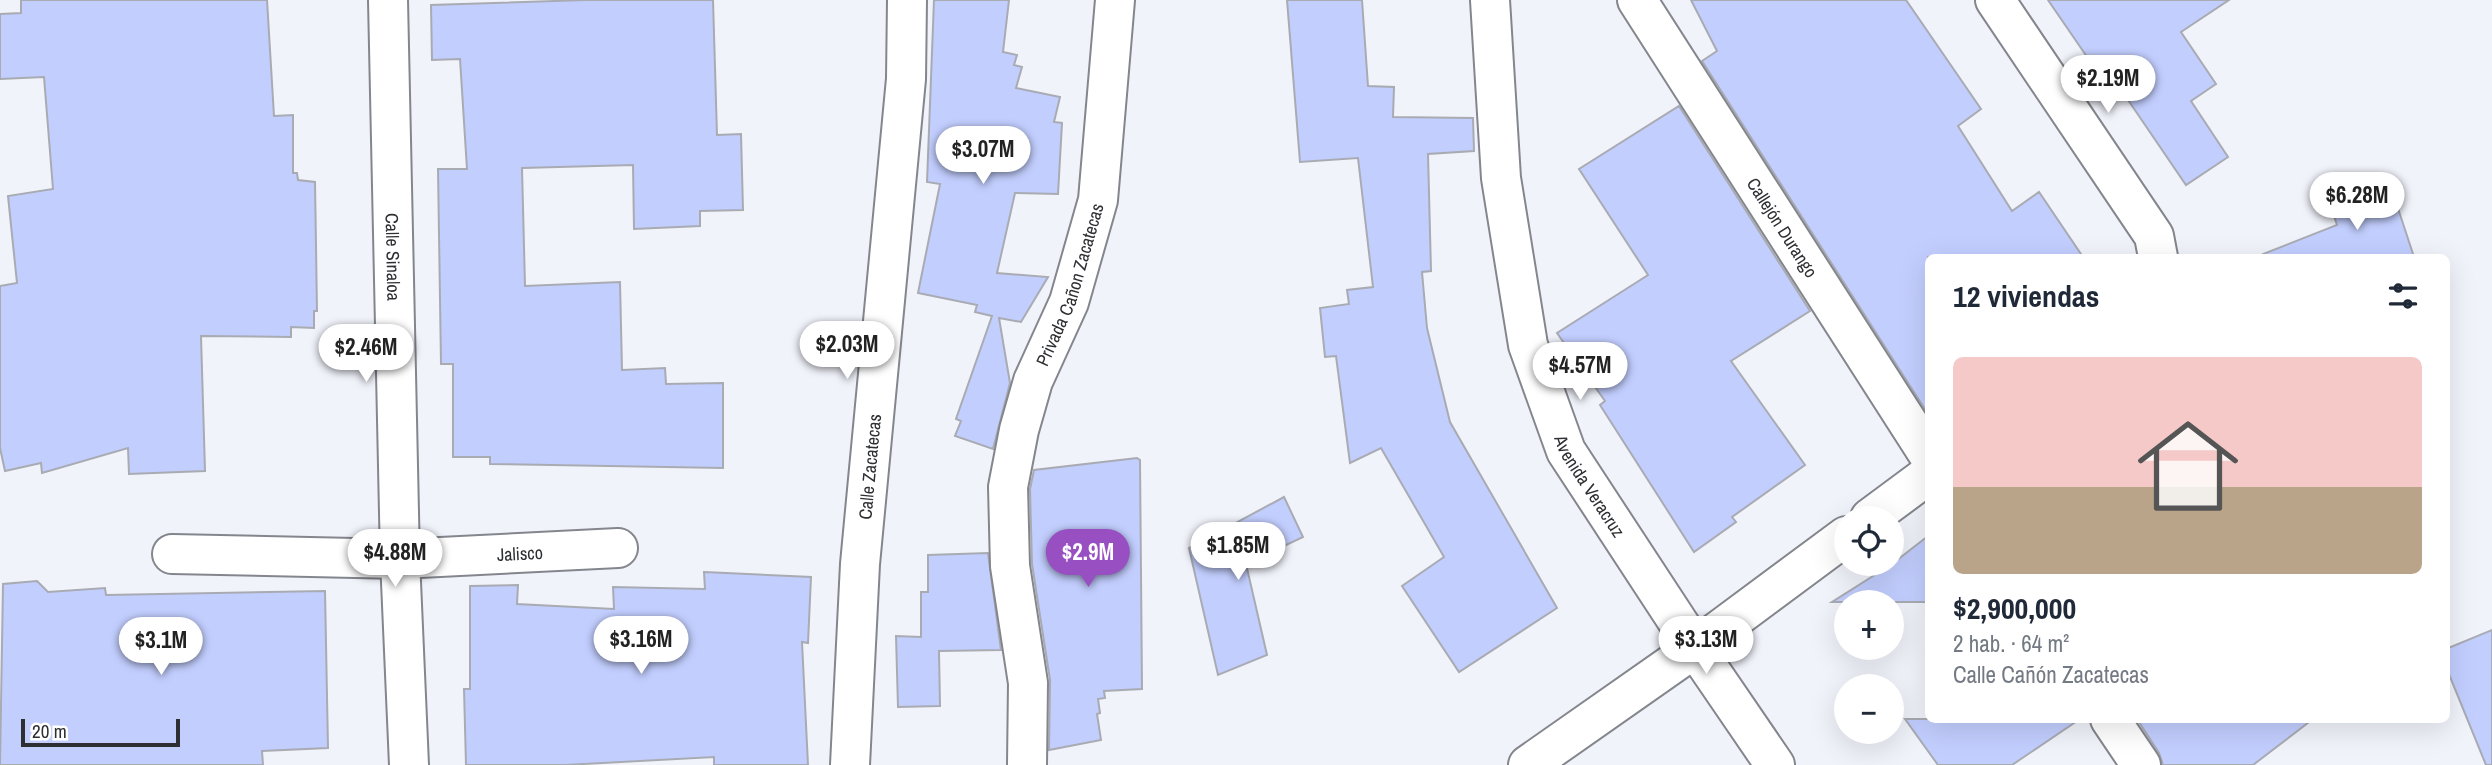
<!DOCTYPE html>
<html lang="es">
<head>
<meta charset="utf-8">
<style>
	body { margin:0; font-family:"Archivo Narrow",sans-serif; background:#f2f2f3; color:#1f2937; height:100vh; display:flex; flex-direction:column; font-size:26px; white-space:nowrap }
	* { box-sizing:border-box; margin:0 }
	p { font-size:23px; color:#747a83 }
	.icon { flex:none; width:38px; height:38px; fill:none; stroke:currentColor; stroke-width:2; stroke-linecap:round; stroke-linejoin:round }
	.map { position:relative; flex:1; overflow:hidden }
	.side { position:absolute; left:1925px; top:254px; width:525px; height:469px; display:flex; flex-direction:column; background:#fff; border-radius:10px; box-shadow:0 7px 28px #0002 }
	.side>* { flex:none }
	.tools { position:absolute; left:1834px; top:506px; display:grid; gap:14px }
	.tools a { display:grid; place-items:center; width:70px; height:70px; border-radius:50%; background:#fff; box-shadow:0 7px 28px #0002; font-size:35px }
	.scale { position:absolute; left:21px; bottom:18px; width:159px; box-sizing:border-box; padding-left:7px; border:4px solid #2e2f32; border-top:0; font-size:19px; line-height:24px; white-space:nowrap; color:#2e2f32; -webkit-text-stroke:5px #fff; paint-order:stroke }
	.price { position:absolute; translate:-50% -60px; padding:0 16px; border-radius:24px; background:#fff; color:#222; font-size:23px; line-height:46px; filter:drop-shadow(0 2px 4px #0008) }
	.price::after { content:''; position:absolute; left:50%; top:42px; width:21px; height:16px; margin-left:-10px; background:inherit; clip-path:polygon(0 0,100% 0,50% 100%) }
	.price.selected { background:#974fc2; color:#fff }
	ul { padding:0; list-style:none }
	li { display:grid; align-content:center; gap:14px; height:371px; padding:0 28px }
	li span { display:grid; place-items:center; height:217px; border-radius:10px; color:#555 }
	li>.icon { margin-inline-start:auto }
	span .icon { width:126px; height:126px; fill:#fffc; stroke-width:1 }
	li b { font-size:30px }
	h2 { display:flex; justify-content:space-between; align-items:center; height:84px; padding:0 28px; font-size:30px }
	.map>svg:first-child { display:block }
	.building { fill:#c2cefe; stroke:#a9abb3; stroke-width:2 }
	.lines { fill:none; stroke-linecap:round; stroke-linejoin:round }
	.minor-casing { stroke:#84868d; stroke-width:42 }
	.minor { stroke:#fff; stroke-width:38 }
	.labels { text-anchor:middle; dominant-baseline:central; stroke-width:5; stroke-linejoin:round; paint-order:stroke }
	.street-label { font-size:18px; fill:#2e2f32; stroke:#fff }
</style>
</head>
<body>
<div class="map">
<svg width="2492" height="765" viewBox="0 0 2492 765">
	<rect width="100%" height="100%" fill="#f1f3fb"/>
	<path class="building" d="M21,0H267L274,116L293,115V173H297L298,180L315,182L317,311H314V328L291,327V337L201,336L205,471L129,474L128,448L42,473L41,463L5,471L0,448V286L17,283L8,196L53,189L44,77L0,79V14L21,13Z
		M585,0H713L717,135L741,134L743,210L700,211V226L634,229L633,165L522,168L525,286L620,282L622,370L665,368L666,384L723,383V468L490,464V457H453V364H441L438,169H467L460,59L432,60L431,5Z
		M934,0H1009L1003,52L1017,55L1014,65L1022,67L1016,88L1060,97L1054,122L1062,123L1058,194L1015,193L997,273L1048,277L1021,322L999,318L1010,383L993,449L955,436L961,421L956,419L992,316L975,312L977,305L918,293L940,184L927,182Z
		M1287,0H1362L1368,86L1394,87L1393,117L1473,118L1474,151L1428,154L1431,271L1422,272L1427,328L1450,422L1557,608L1459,672L1402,586L1444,557L1381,448L1350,463L1336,356L1325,357L1320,308L1349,304L1347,290L1373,287L1358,158L1300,162Z
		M1691,0H1906L1981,109L1958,126L2012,211L2039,192L2083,257H1928V414L1702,61L1717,51Z
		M2048,0H2229L2181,32L2216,84L2191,101L2228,157L2186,185L2126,97L2122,99L2111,78L2105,83Z
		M1679,106L1810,311L1731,361L1805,465L1732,517L1736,522L1694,552L1600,405L1605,401L1557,333L1648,275L1579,169Z
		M2391,187L2414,257H2264L2263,254L2337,225L2331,207Z
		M1137,458L1140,460L1142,689L1104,691L1105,698L1098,699L1100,713L1097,714L1101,740L1049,750L1050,680L1032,564L1030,489L1034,470Z
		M1284,497L1303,537L1246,564L1267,655L1218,675L1189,548Z
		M1928,536V602H1832L1892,564Z
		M988,553L1001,650L939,651L940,706L898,707L896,636L921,637V592H928V555Z
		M704,572L811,577L808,643L802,642L808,765H714V757L565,765H466L464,689H470V586L518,585L517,604L614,609L613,587L705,589Z
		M37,581L48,592L105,588L106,595L325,591L328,748L262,751L263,765H0L3,584Z
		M2492,630V765H2486L2446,667V649Z
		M1905,719H2080L2012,765H1938Z
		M2137,719H2313L2253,765H2163L2159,753Z"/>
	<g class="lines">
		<g class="minor-casing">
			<g id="minor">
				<path id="s1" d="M388,0L400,559L409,765"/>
				<path id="s2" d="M1490,0L1501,178L1528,345L1566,451L1695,648L1775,765"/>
				<path id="s3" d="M1637,0L1928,454"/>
				<path d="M1995,0L2154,236L2158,257"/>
				<path d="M1870,518L1928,475"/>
				<path id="s4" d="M172,554L400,559L618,548"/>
				<path d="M2110,719L2141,765"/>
				<path id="s5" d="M850,765L860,564L906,79L907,0"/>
				<path id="s6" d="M1027,765L1028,683L1010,566L1008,487L1019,430L1033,381L1069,302L1098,200L1115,0"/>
				<path d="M1528,765L1695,648L1846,536"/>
			</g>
		</g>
		<use href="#minor" class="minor"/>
	</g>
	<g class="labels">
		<g class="street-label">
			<text stroke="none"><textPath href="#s3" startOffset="270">Callejón Durango</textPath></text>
			<text stroke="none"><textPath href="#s1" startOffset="257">Calle Sinaloa</textPath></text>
			<text stroke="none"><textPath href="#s6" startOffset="492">Privada Cañon Zacatecas</textPath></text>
			<text stroke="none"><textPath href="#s5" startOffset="299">Calle Zacatecas</textPath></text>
			<text stroke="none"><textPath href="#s2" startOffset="502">Avenida Veracruz</textPath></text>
			<text stroke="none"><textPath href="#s4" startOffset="348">Jalisco</textPath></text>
		</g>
	</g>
</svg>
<div class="tools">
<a><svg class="icon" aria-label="locate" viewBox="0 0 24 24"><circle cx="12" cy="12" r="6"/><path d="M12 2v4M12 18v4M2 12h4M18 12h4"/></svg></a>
<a>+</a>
<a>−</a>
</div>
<div class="scale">20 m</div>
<b class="price" style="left:2108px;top:115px">$2.19M</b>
<b class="price" style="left:983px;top:186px">$3.07M</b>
<b class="price" style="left:2357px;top:232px">$6.28M</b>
<b class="price" style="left:847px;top:381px">$2.03M</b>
<b class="price" style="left:366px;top:384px">$2.46M</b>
<b class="price" style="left:1580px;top:402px">$4.57M</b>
<b class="price" style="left:1238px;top:582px">$1.85M</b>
<b class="price" style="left:395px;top:589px">$4.88M</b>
<b class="price selected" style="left:1088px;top:589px">$2.9M</b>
<b class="price" style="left:641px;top:676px">$3.16M</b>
<b class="price" style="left:1706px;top:676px">$3.13M</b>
<b class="price" style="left:161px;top:677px">$3.1M</b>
<section class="side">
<h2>12 viviendas<svg class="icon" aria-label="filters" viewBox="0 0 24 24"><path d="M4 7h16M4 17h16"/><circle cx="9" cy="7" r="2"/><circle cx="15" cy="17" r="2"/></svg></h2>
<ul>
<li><span style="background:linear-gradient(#f6c9c9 60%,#b9a48a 0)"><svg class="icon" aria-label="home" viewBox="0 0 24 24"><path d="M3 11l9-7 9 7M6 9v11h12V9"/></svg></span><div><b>$2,900,000</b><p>2 hab. · 64 m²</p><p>Calle Cañón Zacatecas</p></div></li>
</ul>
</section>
</div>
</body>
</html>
